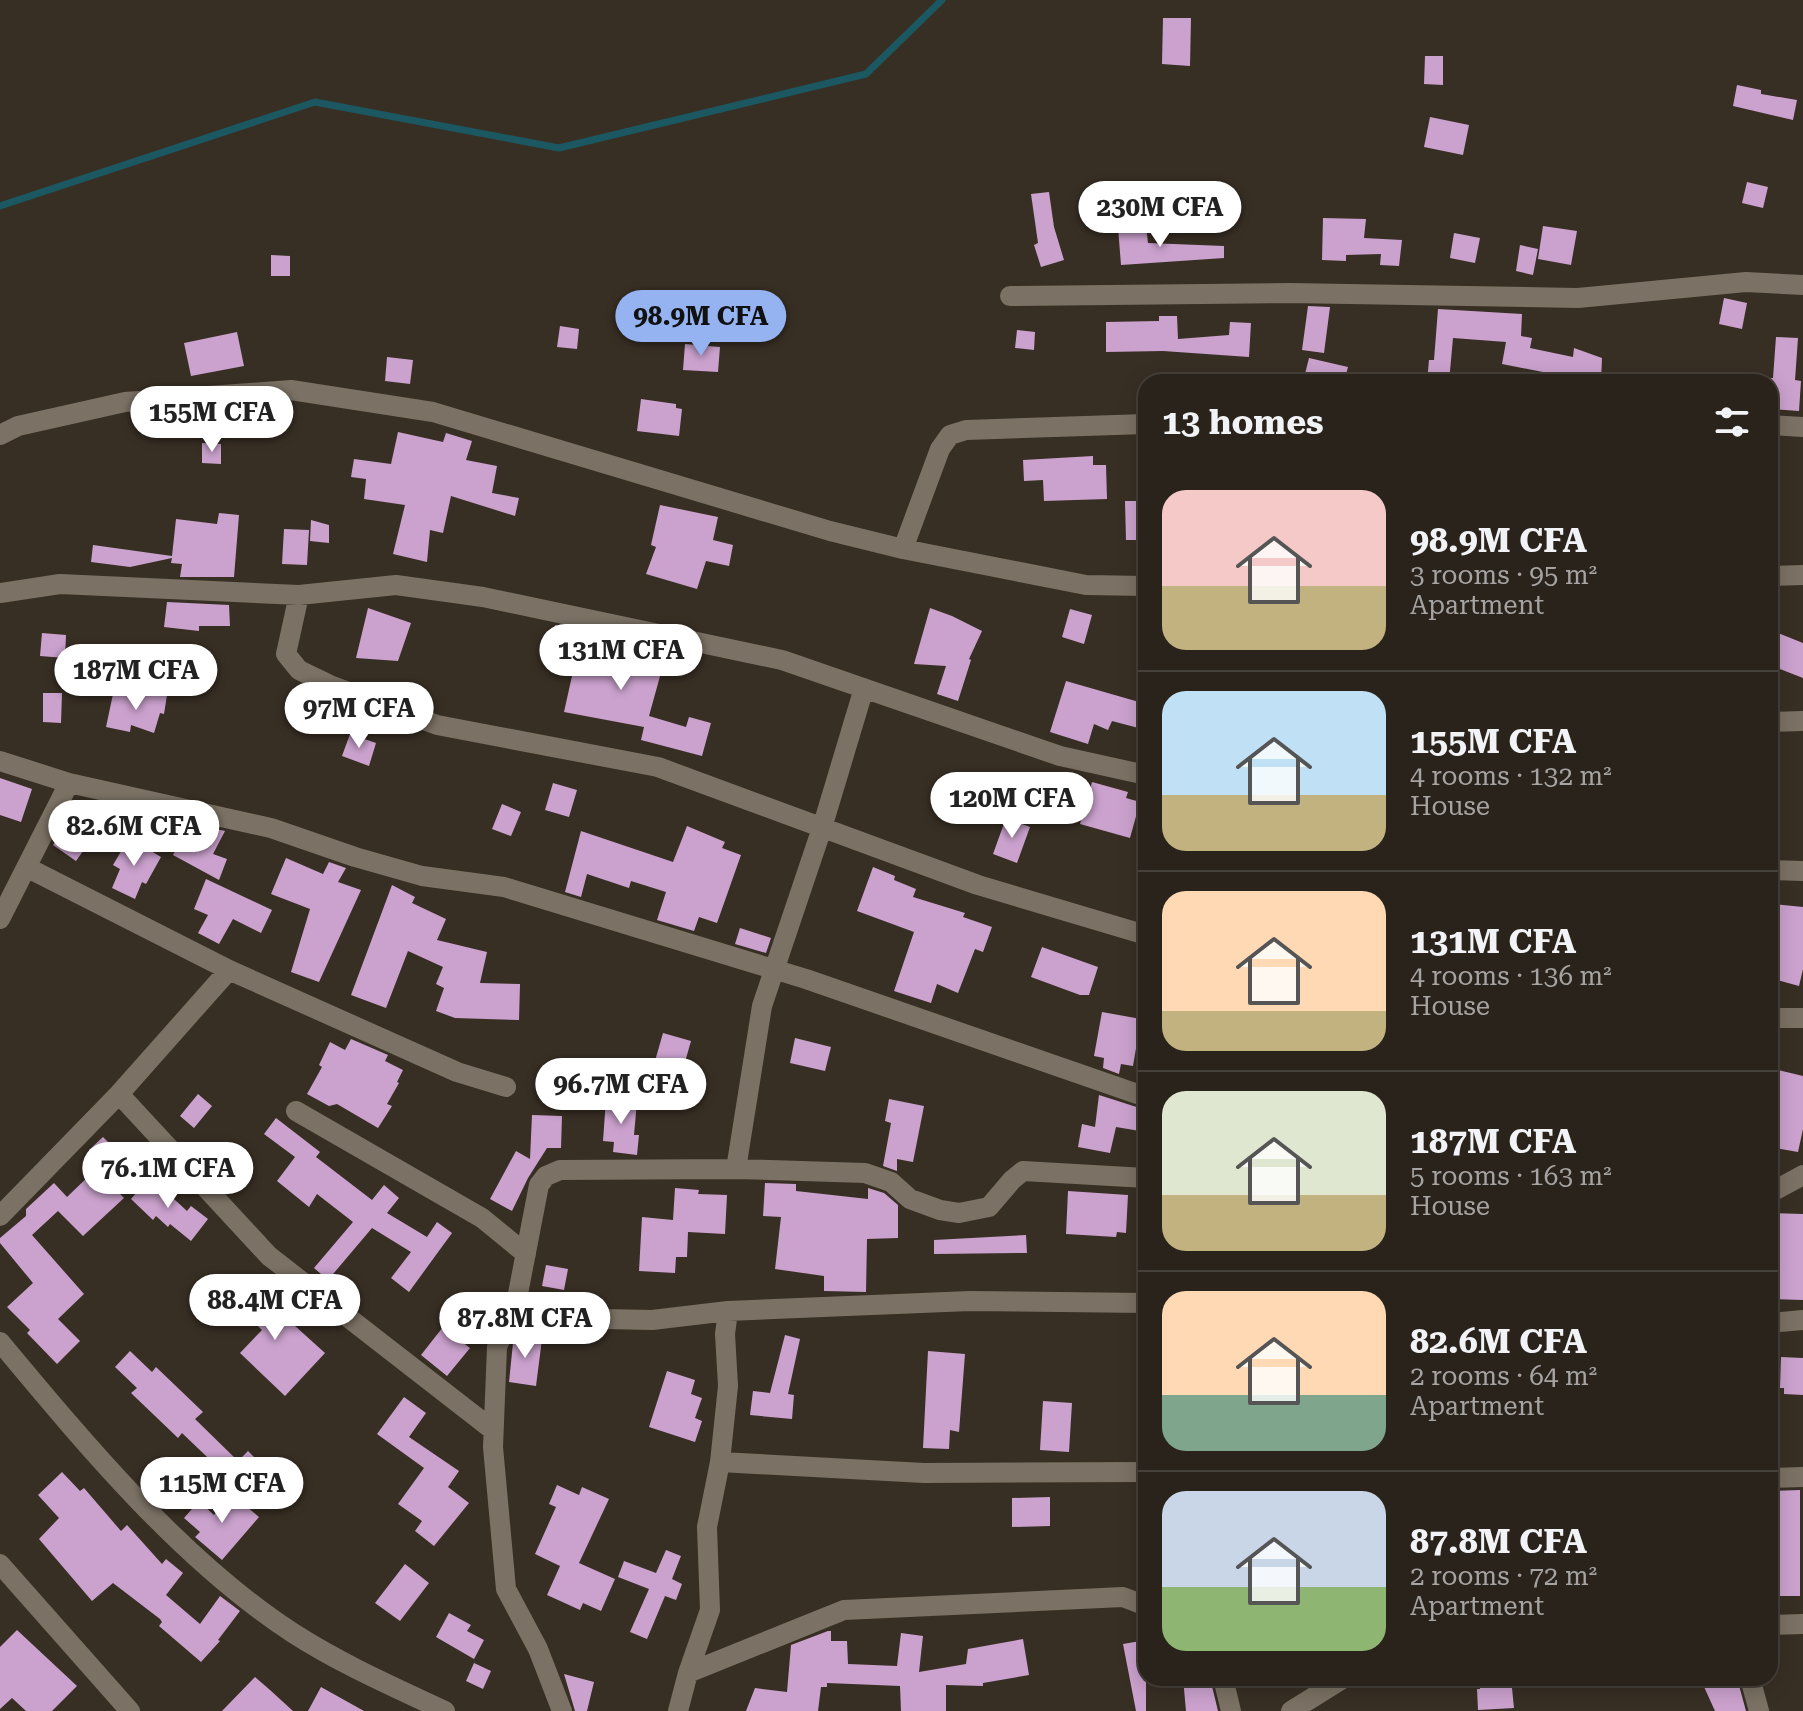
<!DOCTYPE html>
<html lang="en">
<head>
<meta charset="utf-8">
<style>
	body { margin:0; font-family:"Roboto Serif",serif; background:#362f28; color:#f1f3f6; height:100vh; display:flex; flex-direction:column; font-size:30px; white-space:nowrap }
	* { box-sizing:border-box; margin:0 }
	p { font-size:26px; color:#a5a4a3 }
	.icon { flex:none; width:44px; height:44px; fill:none; stroke:currentColor; stroke-width:2; stroke-linecap:round; stroke-linejoin:round }
	.map { position:relative; flex:1; overflow:hidden }
	.side { position:absolute; left:1138px; top:374px; width:640px; height:1312px; display:flex; flex-direction:column; background:#2a231b; border-radius:24px; box-shadow:0 4px 20px #0003,0 0 0 2px #46403a }
	.side>* { flex:none }
	.price { position:absolute; translate:-50% -68px; padding:0 18px; border-radius:28px; background:#fff; color:#222; font-size:26px; line-height:52px; filter:drop-shadow(0 2px 4px #0008) }
	.price::after { content:''; position:absolute; left:50%; top:48px; width:24px; height:18px; margin-left:-12px; background:inherit; clip-path:polygon(0 0,100% 0,50% 100%) }
	.price.on { background:#95b2f1; color:#111 }
	ul { padding:0; list-style:none }
	li { display:flex; align-items:center; gap:24px; height:200px; padding:0 24px }
	li+li { border-top:2px solid #46403a }
	li span { display:grid; place-items:center; flex:none; width:224px; height:160px; border-radius:24px; color:#555 }
	li>.icon { margin-inline-start:auto }
	span .icon { width:96px; height:96px; fill:#fffc; stroke-width:1 }
	li b { font-size:34px }
	h2 { display:flex; justify-content:space-between; align-items:center; height:96px; padding:0 24px; font-size:34px }
	.map>svg:first-child { display:block }
	.lines { fill:none; stroke-linecap:round; stroke-linejoin:round }
	.stream { stroke:#1b5861; stroke-width:7 }
	.building { fill:#cba2ce }
	.minor { stroke:#7b7164; stroke-width:20 }
</style>
</head>
<body>
<div class="map">
<svg width="1803" height="1711" viewBox="0 0 1803 1711">
	<rect width="100%" height="100%" fill="#382f24"/>
	<g class="lines">
		<path class="stream" d="M0,206L315,102L559,148L866,74L942,0"/>
	</g>
	<path class="building" d="M1163,18H1191L1190,66L1162,64Z
		M1425,56H1443V85L1424,84Z
		M1737,85L1761,90V94L1797,100L1793,120L1733,106Z
		M1430,117L1469,125L1463,155L1424,147Z
		M1747,182L1768,187L1763,208L1742,203Z
		M1195,183L1231,189L1228,217L1192,213Z
		M1049,192L1054,227L1064,260L1041,267L1034,245L1038,243L1031,194Z
		M1323,218L1366,219L1364,238L1402,240L1399,266L1380,265L1381,254L1346,255V261L1322,260Z
		M1146,225L1148,243L1224,246V258L1121,265L1118,227Z
		M1543,226L1577,231L1571,265L1538,259Z
		M1454,233L1480,238L1475,263L1450,258Z
		M1520,245L1538,249L1533,275L1516,271Z
		M271,255L290,256V276H271Z
		M1724,298L1747,303L1742,329L1719,324Z
		M1308,306L1330,307L1324,353L1302,350Z
		M1438,309L1522,314L1521,336L1532,338L1530,348L1573,357L1574,348L1602,358L1601,382H1563V376L1502,364L1506,342L1453,338L1449,382H1427L1429,360H1434Z
		M1159,316H1177L1178,339L1229,335L1230,322L1251,323L1249,357L1163,351L1106,352V322L1159,321Z
		M560,326L579,329L577,349L557,347Z
		M1017,330L1035,332L1034,350L1015,348Z
		M237,332L244,366L191,376L184,343Z
		M1776,337L1798,338L1795,380L1801,381L1799,411L1770,409V378H1773Z
		M685,344L720,347L718,372L683,370Z
		M387,357L413,360L410,384L385,381Z
		M1309,358L1348,367L1344,382H1303Z
		M641,399L676,404V408L682,409L679,436L637,431Z
		M398,432L443,442L446,433L472,441L466,460L497,466L492,493L519,498L515,516L451,496L443,533L430,530L427,562L393,554L405,505L364,499L366,479L351,477L354,459L391,464Z
		M202,443L221,444V464L202,463Z
		M1093,456V465H1106L1107,499L1044,501L1043,480L1024,481L1023,460Z
		M1125,501H1146V540H1126Z
		M660,505L718,517L713,540L733,545L729,566L706,561L697,589L646,574L656,547L651,545Z
		M219,513L239,515L234,577H180L182,564L171,563L172,558L130,567L91,562L93,545L172,556L176,519L217,524Z
		M311,520L329,525V543L310,541Z
		M284,529L309,530L307,565L282,564Z
		M167,602L229,605L230,626H199V631L164,627Z
		M368,608L411,623L398,661L356,658Z
		M930,608L952,616L982,631L969,659L971,660L958,701L937,694L946,666L914,664Z
		M1070,609L1092,615L1084,644L1062,637Z
		M555,625L574,629L573,634L609,643L606,653L662,669L649,716L686,727L689,717L711,723L702,756L641,740L644,727L564,712L576,658L550,653Z
		M42,633L66,635L65,658L40,656Z
		M1778,633L1803,643V678L1770,665V653Z
		M1066,681L1146,704V730L1112,721L1108,730L1094,724L1088,744L1050,732Z
		M43,693H62L61,723L43,722Z
		M113,694L167,695L164,714L160,713L154,733L131,725L130,732L106,727Z
		M350,734L376,743L369,766L342,756Z
		M0,778L32,789L21,822L0,815Z
		M1092,782L1128,792L1126,798L1140,802L1130,838L1080,824Z
		M553,783L577,790L569,817L545,810Z
		M502,804L521,812L511,836L492,829Z
		M1006,818L1030,827L1017,863L993,854Z
		M69,821L93,837L76,861L53,845Z
		M190,823L225,831L213,854L227,859L219,880L173,855Z
		M687,826L725,842L722,848L741,855L717,923L699,917L694,931L657,920L666,892L631,881L629,888L587,874L581,897L565,892L581,831L673,862Z
		M129,838L161,857L146,884L142,882L135,899L112,888L120,869L113,865Z
		M286,858L323,874L329,862L346,868L338,882L361,890L319,982L291,972L310,909L271,894Z
		M873,867L895,876L894,880L916,889L913,897L965,913L963,917L992,927L983,952L975,949L958,993L937,984L931,1003L894,991L914,932L857,911Z
		M206,879L272,910L261,933L233,919L219,944L198,933L208,915L194,909Z
		M392,885L415,897L412,903L446,919L437,940L487,952L480,983L520,984L519,1020L455,1018L436,1011L444,988L436,984L443,967L408,951L386,1008L351,995Z
		M1773,904L1803,907V969L1799,986L1770,978V933Z
		M740,928L771,938L766,953L735,944Z
		M1042,947L1098,967L1089,995H1080L1031,977Z
		M1102,1012L1141,1019L1133,1066L1121,1064L1119,1074L1103,1068L1104,1058L1094,1056Z
		M663,1033L691,1041L679,1083L651,1075Z
		M795,1038L831,1047L825,1071L790,1063Z
		M351,1039L388,1055L385,1061L403,1070L397,1082L399,1083L387,1104L392,1106L378,1128L337,1104L329,1106L307,1094L322,1067L319,1065L330,1042L345,1050Z
		M1770,1068L1803,1076V1129L1798,1152L1770,1147Z
		M198,1094L212,1106L194,1128L180,1116Z
		M1099,1095L1146,1110V1132L1116,1127L1110,1153L1078,1147L1082,1124L1095,1127Z
		M606,1099L637,1101L634,1135H639L637,1155L613,1152L614,1142L603,1141Z
		M889,1099L924,1106L913,1162L897,1159V1171L883,1166L891,1123L885,1121Z
		M532,1115L562,1116L561,1148H547L528,1178L512,1211L490,1199L516,1151L530,1159Z
		M276,1118L320,1152L316,1157L372,1200L384,1185L399,1198L387,1213L427,1237L437,1222L452,1233L409,1292L391,1278L411,1252L372,1228L328,1280L314,1268L353,1222L317,1194L309,1207L277,1181L295,1157L264,1134Z
		M103,1137L119,1153L104,1167L89,1150Z
		M96,1169L124,1198L83,1236L58,1211L32,1235L84,1294L58,1319L80,1341L57,1364L27,1333L30,1330L7,1307L33,1283L0,1243V1238L26,1216V1209L54,1183L67,1197Z
		M150,1177L187,1211L191,1206L208,1219L191,1241L170,1224L168,1227L156,1216L153,1220L131,1199Z
		M765,1183L796,1184V1191L868,1199V1188L884,1193L898,1205V1238L867,1239L866,1292L824,1291V1276L775,1269L781,1217L763,1216Z
		M675,1188L699,1190L698,1194L727,1195L725,1234L688,1232L687,1257H676L675,1273L639,1271L642,1217L673,1220Z
		M1068,1191L1128,1195L1126,1233L1117,1232L1116,1237L1066,1234Z
		M1770,1213L1803,1214V1300L1772,1299L1773,1233H1770Z
		M1026,1235L1027,1253L934,1254V1240Z
		M546,1265L568,1269L564,1290L542,1286Z
		M244,1280L325,1353L285,1396L240,1353L262,1330L227,1296Z
		M443,1327L470,1348L447,1376L421,1355Z
		M516,1335L542,1339L536,1386L509,1382L513,1343Z
		M785,1335L800,1339L788,1394L794,1395L792,1419L750,1415L753,1391L770,1393Z
		M130,1351L152,1372L156,1367L203,1412L195,1419L238,1461L248,1451L271,1474L249,1497L182,1433L178,1438L131,1393L137,1388L115,1367Z
		M928,1351L965,1354L959,1432L950,1430L949,1449L923,1448Z
		M1781,1357L1803,1358V1395L1784,1394V1388H1780Z
		M667,1371L695,1380L691,1394L702,1398L695,1418L702,1421L695,1442L649,1427Z
		M404,1397L426,1413L409,1437L459,1471L448,1487L469,1503L434,1546L415,1531L422,1521L398,1504L424,1468L377,1434Z
		M1043,1401L1072,1403L1069,1452L1040,1450Z
		M62,1472L80,1491L84,1488L121,1531L127,1525L162,1564L166,1559L183,1573L166,1595L200,1624L220,1596L240,1611L218,1640L220,1641L201,1662L159,1626L162,1622L160,1619L113,1583L92,1601L39,1539L59,1518L38,1495Z
		M160,1474L179,1492L166,1506L147,1487Z
		M557,1485L579,1495L582,1487L609,1499L579,1563L615,1579L601,1611L583,1603L580,1610L547,1595L560,1566L535,1554L556,1507L549,1504Z
		M1800,1490V1596H1770L1771,1491Z
		M232,1494L259,1517L222,1560L195,1537L200,1532L184,1518L199,1501L214,1515Z
		M1050,1497V1526L1012,1527V1498Z
		M666,1550L681,1556L672,1579L682,1584L676,1600L665,1596L647,1639L630,1632L649,1589L618,1577L624,1561L656,1573Z
		M405,1564L429,1583L400,1621L375,1603Z
		M449,1613L471,1625L467,1631L484,1640L474,1659L436,1637Z
		M17,1630L77,1686L52,1711H26L12,1698L0,1709V1647Z
		M828,1631H831V1641H847L848,1664L897,1666L901,1633L923,1636L919,1672L966,1664L968,1649L1023,1639L1029,1675L983,1683V1686L946,1685V1711H901L900,1686L827,1683V1687H821L818,1711H746L755,1688L787,1692L791,1645Z
		M1146,1640V1711H1136L1123,1644Z
		M474,1663L491,1671L483,1689L466,1681Z
		M564,1674L594,1682L587,1711H575Z
		M255,1677L270,1690L293,1711H222Z
		M1183,1678H1210L1218,1711H1186Z
		M1480,1678H1511L1514,1708L1478,1710L1477,1689H1480Z
		M1700,1678H1737L1746,1711H1715Z
		M321,1687L364,1711H308Z"/>
	<g class="lines">
		<path class="minor" d="M1010,296L1290,293L1578,298L1746,282L1803,285
			M1770,425L1803,427
			M0,435L18,426L125,402L291,390L433,412L830,531L903,549L1086,585L1146,586
			M903,549L940,449L950,435L966,430L1146,424
			M1770,576L1803,575
			M0,593L60,584L299,595L396,585L483,597L782,660L1060,756L1146,775
			M299,595L286,654L299,670L330,685L437,725L658,767L978,885L1146,935
			M1770,722L1803,721
			M0,761L69,783
			M28,868L229,970L457,1072L506,1087
			M1770,870L1803,871
			M0,919L69,783L271,828L355,857L422,876L504,887L806,979L1146,1097
			M1770,1018H1803
			M119,1094L269,1256L493,1430
			M296,1111L482,1218L526,1254
			M736,1169L762,1006L822,828L864,688
			M1770,1193L1803,1175
			M0,1216L119,1094L229,970
			M516,1304L546,1312L604,1319L652,1320L728,1311L970,1301L1146,1303
			M1770,1323L1803,1320
			M0,1342C85,1444 182,1561 293,1633C341,1664 394,1687 445,1711
			M720,1462L924,1473L1146,1472
			M1770,1478L1803,1477
			M0,1564L130,1711
			M1770,1625L1803,1624
			M688,1673L844,1610L1123,1597L1146,1606
			M1223,1678L1231,1711
			M1750,1678L1759,1711
			M562,1711L538,1649L506,1589L493,1447L497,1347L516,1304L539,1185L546,1176L560,1170L736,1169L865,1173L891,1182L910,1199L940,1210L959,1213L989,1207L1012,1180L1023,1171L1146,1178
			M678,1711L688,1673L710,1610L707,1527L720,1462L728,1386L725,1334L728,1311
			M1291,1711L1344,1678"/>
	</g>
</svg>
<b class="price" style="left:1160px;top:249px">230M CFA</b>
<b class="price on" style="left:701px;top:358px">98.9M CFA</b>
<b class="price" style="left:212px;top:454px">155M CFA</b>
<b class="price" style="left:621px;top:692px">131M CFA</b>
<b class="price" style="left:136px;top:712px">187M CFA</b>
<b class="price" style="left:359px;top:750px">97M CFA</b>
<b class="price" style="left:1012px;top:840px">120M CFA</b>
<b class="price" style="left:134px;top:868px">82.6M CFA</b>
<b class="price" style="left:621px;top:1126px">96.7M CFA</b>
<b class="price" style="left:168px;top:1210px">76.1M CFA</b>
<b class="price" style="left:275px;top:1342px">88.4M CFA</b>
<b class="price" style="left:525px;top:1360px">87.8M CFA</b>
<b class="price" style="left:222px;top:1525px">115M CFA</b>
<section class="side">
<h2>13 homes<svg class="icon" aria-label="filters" viewBox="0 0 24 24"><path d="M4 7h16M4 17h16"/><circle cx="9" cy="7" r="2"/><circle cx="15" cy="17" r="2"/></svg></h2>
<ul>
<li><span style="background:linear-gradient(#f6c9c9 60%,#c2b280 0)"><svg class="icon" aria-label="home" viewBox="0 0 24 24"><path d="M3 11l9-7 9 7M6 9v11h12V9"/></svg></span><div><b>98.9M CFA</b><p>3 rooms · 95 m²</p><p>Apartment</p></div></li>
<li><span style="background:linear-gradient(#bfe0f5 65%,#c2b280 0)"><svg class="icon" aria-label="home" viewBox="0 0 24 24"><path d="M3 11l9-7 9 7M6 9v11h12V9"/></svg></span><div><b>155M CFA</b><p>4 rooms · 132 m²</p><p>House</p></div></li>
<li><span style="background:linear-gradient(#ffd9b3 75%,#c2b280 0)"><svg class="icon" aria-label="home" viewBox="0 0 24 24"><path d="M3 11l9-7 9 7M6 9v11h12V9"/></svg></span><div><b>131M CFA</b><p>4 rooms · 136 m²</p><p>House</p></div></li>
<li><span style="background:linear-gradient(#dfe7d0 65%,#c2b280 0)"><svg class="icon" aria-label="home" viewBox="0 0 24 24"><path d="M3 11l9-7 9 7M6 9v11h12V9"/></svg></span><div><b>187M CFA</b><p>5 rooms · 163 m²</p><p>House</p></div></li>
<li><span style="background:linear-gradient(#ffd9b3 65%,#7fa58c 0)"><svg class="icon" aria-label="home" viewBox="0 0 24 24"><path d="M3 11l9-7 9 7M6 9v11h12V9"/></svg></span><div><b>82.6M CFA</b><p>2 rooms · 64 m²</p><p>Apartment</p></div></li>
<li><span style="background:linear-gradient(#c9d6e8 60%,#8fb573 0)"><svg class="icon" aria-label="home" viewBox="0 0 24 24"><path d="M3 11l9-7 9 7M6 9v11h12V9"/></svg></span><div><b>87.8M CFA</b><p>2 rooms · 72 m²</p><p>Apartment</p></div></li>
</ul>
</section>
</div>
</body>
</html>
